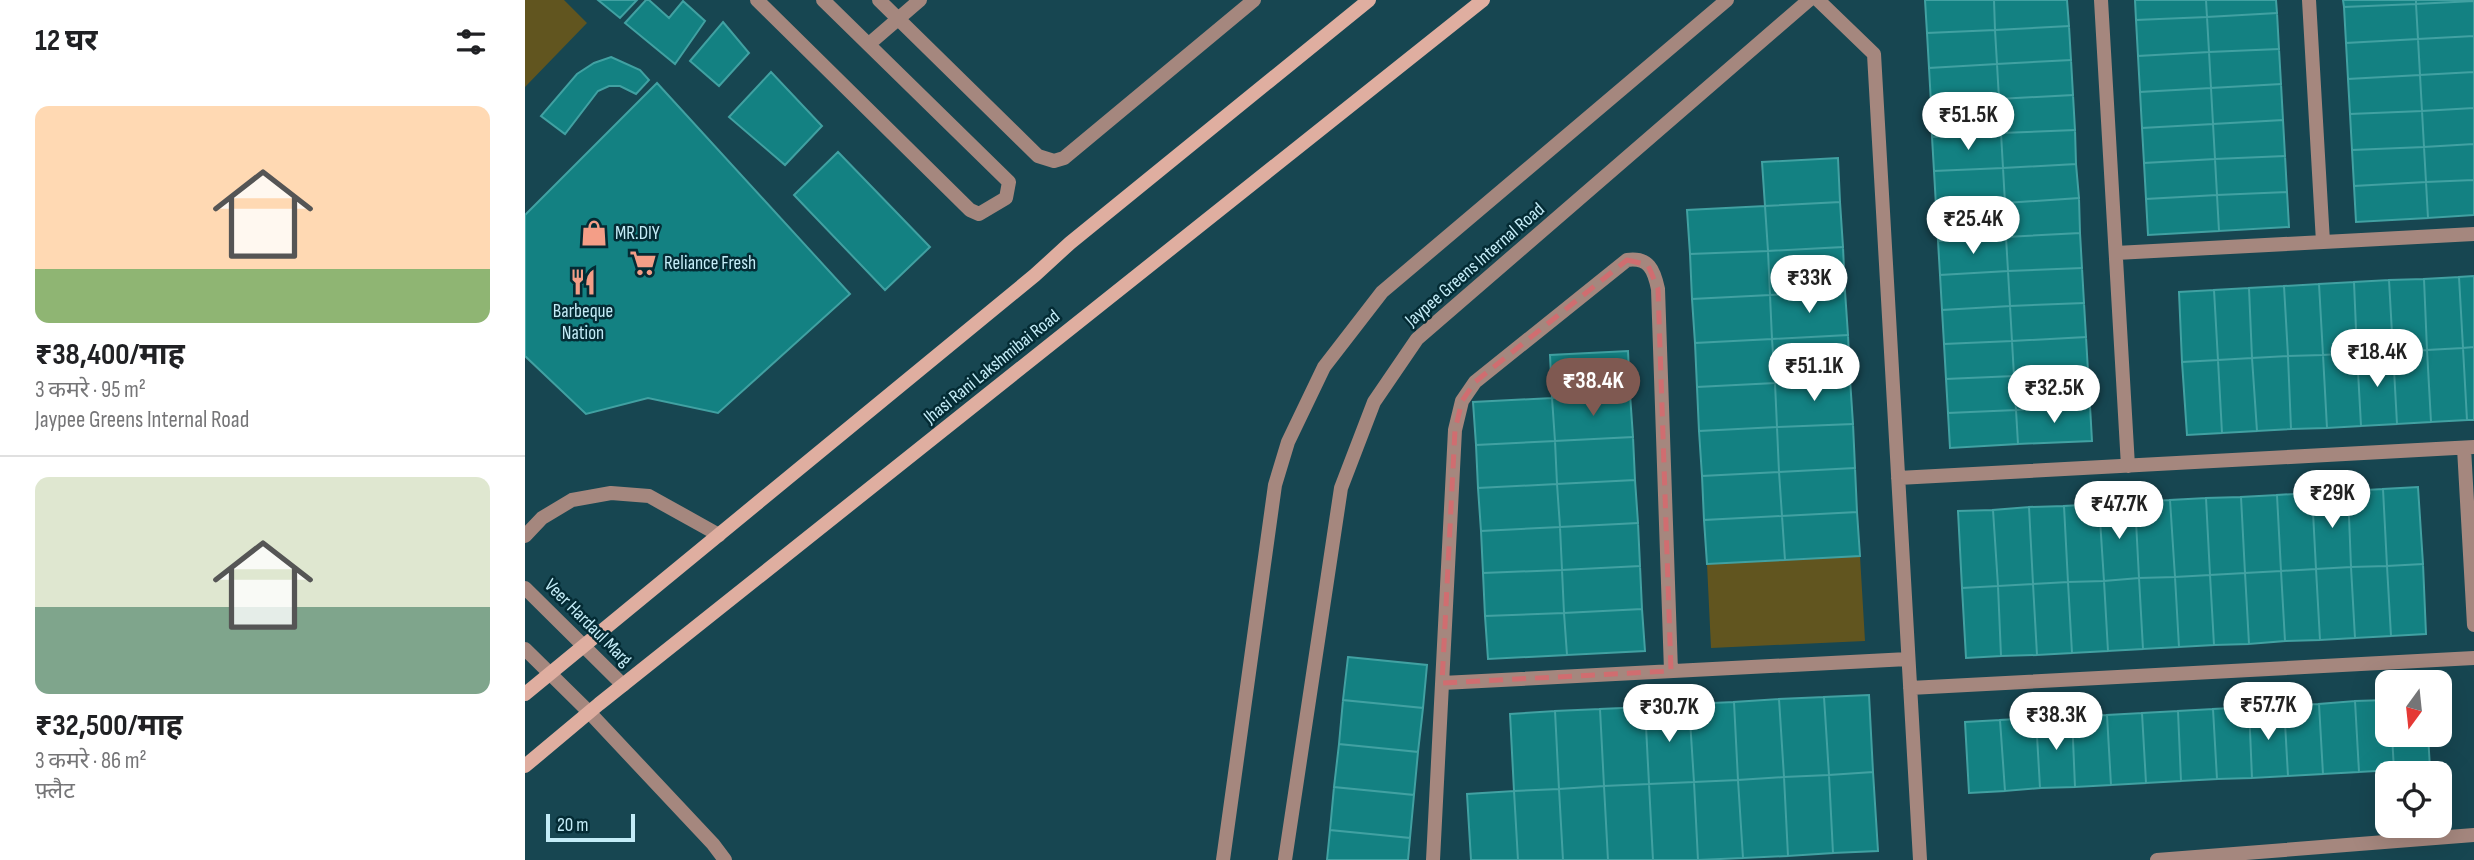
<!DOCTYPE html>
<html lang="hi">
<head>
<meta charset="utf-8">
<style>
	body { margin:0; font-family:"Sofia Sans Condensed","Noto Sans Devanagari",sans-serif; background:#f2f2f2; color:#202124; height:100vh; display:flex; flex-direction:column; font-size:26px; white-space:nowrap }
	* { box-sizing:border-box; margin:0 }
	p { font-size:23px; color:#757577 }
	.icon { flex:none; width:38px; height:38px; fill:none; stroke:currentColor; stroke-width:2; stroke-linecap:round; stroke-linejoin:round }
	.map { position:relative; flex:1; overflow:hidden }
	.details { display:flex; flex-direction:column; background:#fff; width:525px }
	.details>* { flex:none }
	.needle { width:46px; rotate:195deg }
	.fabs { position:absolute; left:1850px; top:670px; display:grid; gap:14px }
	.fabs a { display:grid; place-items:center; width:77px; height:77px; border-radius:14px; background:#fff; box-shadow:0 7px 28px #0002; font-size:35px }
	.scale { position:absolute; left:21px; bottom:18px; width:89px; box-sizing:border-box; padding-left:7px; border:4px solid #c4ecf7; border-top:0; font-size:19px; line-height:24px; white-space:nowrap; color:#c4ecf7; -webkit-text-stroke:5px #042b34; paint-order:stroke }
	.price { position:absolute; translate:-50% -60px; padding:0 16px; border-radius:24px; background:#fff; color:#222; font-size:23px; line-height:46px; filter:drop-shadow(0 2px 4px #0008) }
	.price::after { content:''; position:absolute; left:50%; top:42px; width:21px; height:16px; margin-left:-10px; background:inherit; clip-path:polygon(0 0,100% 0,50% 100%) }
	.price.on { background:#7f5951; color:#fff }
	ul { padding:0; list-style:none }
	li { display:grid; align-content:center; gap:14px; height:371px; padding:0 35px }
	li+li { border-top:2px solid #e0e0e0 }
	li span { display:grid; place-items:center; height:217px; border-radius:14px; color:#555 }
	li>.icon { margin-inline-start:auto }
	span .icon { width:126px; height:126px; fill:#fffc; stroke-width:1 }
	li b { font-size:30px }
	h2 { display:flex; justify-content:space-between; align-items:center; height:84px; padding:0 35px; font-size:30px }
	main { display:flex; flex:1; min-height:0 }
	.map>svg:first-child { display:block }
	.green { fill:#61551f }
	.building { fill:#138182; stroke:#41a1a2; stroke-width:2 }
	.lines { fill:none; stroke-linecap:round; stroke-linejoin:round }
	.minor { stroke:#a5877e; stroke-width:14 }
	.tertiary { stroke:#a5877e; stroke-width:14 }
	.secondary { stroke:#dfaea0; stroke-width:14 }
	.marked { fill:none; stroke:#d06d70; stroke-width:5; stroke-dasharray:14 9; stroke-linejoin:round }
	.labels { text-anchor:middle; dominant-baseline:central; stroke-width:5; stroke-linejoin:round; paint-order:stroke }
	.poi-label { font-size:19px; fill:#c4ecf7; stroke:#042b34; text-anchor:start }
	.street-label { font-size:19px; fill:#c4ecf7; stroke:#042b34 }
</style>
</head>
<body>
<main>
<section class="details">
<h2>12 घर<svg class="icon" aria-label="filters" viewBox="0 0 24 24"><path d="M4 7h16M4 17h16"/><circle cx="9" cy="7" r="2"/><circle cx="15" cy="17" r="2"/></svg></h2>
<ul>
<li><span style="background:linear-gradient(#ffd9b3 75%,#8fb573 0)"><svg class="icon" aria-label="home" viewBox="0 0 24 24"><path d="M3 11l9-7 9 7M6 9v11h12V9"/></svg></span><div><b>₹38,400/माह</b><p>3 कमरे · 95 m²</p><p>Jaypee Greens Internal Road</p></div></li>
<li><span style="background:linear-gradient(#dfe7d0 60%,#7fa58c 0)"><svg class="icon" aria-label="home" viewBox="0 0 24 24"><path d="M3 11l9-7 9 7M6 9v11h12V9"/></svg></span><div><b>₹32,500/माह</b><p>3 कमरे · 86 m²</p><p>फ़्लैट</p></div></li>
</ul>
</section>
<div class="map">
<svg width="1949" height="860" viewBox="0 0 1949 860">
	<rect width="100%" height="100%" fill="#174651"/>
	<path class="green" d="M0,0H39L62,23L0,87Z
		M1335,556L1340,641L1186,648L1182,564Z"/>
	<path class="building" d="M73,0H112L95,18Z
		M121,0H124L144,18L158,1L180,21L150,64L100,23Z
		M1400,0H1469L1470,30L1402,33Z
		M1469,0H1542L1544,26L1470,30Z
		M1610,0H1681L1682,17L1611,20Z
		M1681,0H1751L1752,13L1682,17Z
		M1818,0H1891V4L1819,7Z
		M1891,0H1949V1L1891,4Z
		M1949,1V36L1893,39L1891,4Z
		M1891,4L1893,39L1821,43L1819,7Z
		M1752,13L1754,49L1684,52L1682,17Z
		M1682,17L1684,52L1613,56L1611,20Z
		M198,22L224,53L194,86L165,61Z
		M1544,26L1546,60L1472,64L1470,30Z
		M1470,30L1472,64L1404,68L1402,33Z
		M1949,36V72L1895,75L1893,39Z
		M1893,39L1895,75L1823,79L1821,43Z
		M1754,49L1756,84L1686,88L1684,52Z
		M1684,52L1686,88L1615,92L1613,56Z
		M86,57L115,70L124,80L111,94L95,86H84L73,91L40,134L16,116L52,74L69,63Z
		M1546,60L1548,95L1474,99L1472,64Z
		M1472,64L1474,99L1406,103L1404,68Z
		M246,72L297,126L260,165L204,117Z
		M1949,72V108L1897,111L1895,75Z
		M1895,75L1897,111L1825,114L1823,79Z
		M132,83L325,294L193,413L123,398L61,414L0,356V215Z
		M1756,84L1758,120L1688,124L1686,88Z
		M1686,88L1688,124L1617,128L1615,92Z
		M1548,95L1550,130L1476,133L1474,99Z
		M1474,99L1476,133L1407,137L1406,103Z
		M1949,108V144L1899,147L1897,111Z
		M1897,111L1899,147L1827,150L1825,114Z
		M1758,120L1760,156L1690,159L1688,124Z
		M1688,124L1690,159L1619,163L1617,128Z
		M1550,130L1551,164L1478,168L1476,133Z
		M1476,133L1478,168L1409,171L1407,137Z
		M1949,144V180L1901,182L1899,147Z
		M1899,147L1901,182L1829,186L1827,150Z
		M313,152L405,247L360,290L269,195Z
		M1760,156L1762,192L1692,195L1690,159Z
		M1313,158L1315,202L1240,206L1237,162Z
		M1690,159L1692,195L1621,199L1619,163Z
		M1551,164L1554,198L1480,203L1478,168Z
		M1478,168L1480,203L1411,206L1409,171Z
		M1949,180V215L1903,218L1901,182Z
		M1901,182L1903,218L1831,222L1829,186Z
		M1762,192L1764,227L1694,231L1692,195Z
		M1692,195L1694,231L1623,235L1621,199Z
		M1554,198L1555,233L1481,237L1480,203Z
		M1315,202L1318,247L1243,251L1240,206Z
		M1480,203L1481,237L1413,241L1411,206Z
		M1240,206L1243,251L1165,254L1162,210Z
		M1555,233L1557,268L1483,271L1481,237Z
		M1481,237L1483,271L1415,275L1413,241Z
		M1318,247L1320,291L1245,295L1243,251Z
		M1243,251L1245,295L1167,299L1165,254Z
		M1557,268L1559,303L1485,306L1483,271Z
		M1483,271L1485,306L1417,310L1415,275Z
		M1949,276V347L1938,348L1934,277Z
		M1934,277L1938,348L1902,350L1899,279Z
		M1899,279L1902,350L1868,351L1864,280Z
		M1864,280L1868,351L1832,353L1829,282Z
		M1829,282L1832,353L1798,355L1794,284Z
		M1794,284L1798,355L1763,356L1759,286Z
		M1759,286L1763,356L1727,358L1724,288Z
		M1724,288L1727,358L1693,360L1689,290Z
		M1689,290L1693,360L1657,362L1654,292Z
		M1320,291L1323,335L1247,339L1245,295Z
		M1245,295L1247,339L1170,343L1167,299Z
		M1559,303L1561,337L1487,341L1485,306Z
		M1485,306L1487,341L1419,344L1417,310Z
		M1323,335L1325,379L1250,383L1247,339Z
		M1561,337L1563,371L1489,376L1487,341Z
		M1247,339L1250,383L1172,387L1170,343Z
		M1487,341L1489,376L1421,379L1419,344Z
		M1949,347V420H1942L1938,348Z
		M1938,348L1942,420L1906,422L1902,350Z
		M1902,350L1906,422L1872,424L1868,351Z
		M1103,351L1105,394L1027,398L1025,355Z
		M1868,351L1872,424L1836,426L1832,353Z
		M1832,353L1836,426L1802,428L1798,355Z
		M1798,355L1802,428L1766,429L1763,356Z
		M1763,356L1766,429L1732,431L1727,358Z
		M1727,358L1732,431L1697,433L1693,360Z
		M1693,360L1697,433L1662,435L1657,362Z
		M1563,371L1565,406L1491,410L1489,376Z
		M1489,376L1491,410L1423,413L1421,379Z
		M1325,379L1328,424L1252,427L1250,383Z
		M1250,383L1252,427L1174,431L1172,387Z
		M1105,394L1108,437L1030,441L1027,398Z
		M1027,398L1030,441L951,445L948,402Z
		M1565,406L1567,441L1493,444L1491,410Z
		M1491,410L1493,444L1425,448L1423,413Z
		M1328,424L1330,468L1254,472L1252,427Z
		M1252,427L1254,472L1177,476L1174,431Z
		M1108,437L1110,480L1032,484L1030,441Z
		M1030,441L1032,484L953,488L951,445Z
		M1330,468L1332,512L1257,516L1254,472Z
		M1254,472L1257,516L1179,520L1177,476Z
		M1110,480L1113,523L1035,527L1032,484Z
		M1032,484L1035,527L956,531L953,488Z
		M1893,487L1898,564L1862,566L1858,489Z
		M1858,489L1862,566L1826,567L1823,491Z
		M1823,491L1826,567L1791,569L1787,493Z
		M1787,493L1791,569L1756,571L1752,495Z
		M1752,495L1756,571L1720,573L1716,497Z
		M1716,497L1720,573L1685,575L1681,498Z
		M1681,498L1685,575L1650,577L1645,500Z
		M1645,500L1650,577L1614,578L1610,502Z
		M1610,502L1614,578L1579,581L1574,504Z
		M1574,504L1579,581L1543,582L1539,506Z
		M1539,506L1543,582L1508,584L1504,507Z
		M1504,507L1508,584L1473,586L1468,510Z
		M1468,510L1473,586L1437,588L1433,511Z
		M1332,512L1335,556L1260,560L1257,516Z
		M1257,516L1260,560L1182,564L1179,520Z
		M1113,523L1115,566L1037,570L1035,527Z
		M1035,527L1037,570L958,573L956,531Z
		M1898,564L1901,634L1866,636L1862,566Z
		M1115,566L1117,609L1039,613L1037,570Z
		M1862,566L1866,636L1830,638L1826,567Z
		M1826,567L1830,638L1795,640L1791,569Z
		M1791,569L1795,640L1760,641L1756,571Z
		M1037,570L1039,613L960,616L958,573Z
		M1756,571L1760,641L1724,644L1720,573Z
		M1720,573L1724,644L1689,645L1685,575Z
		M1685,575L1689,645L1654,647L1650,577Z
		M1650,577L1654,647L1618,649L1614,578Z
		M1614,578L1618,649L1583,651L1579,581Z
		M1579,581L1583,651L1547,653L1543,582Z
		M1543,582L1547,653L1512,655L1508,584Z
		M1508,584L1512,655L1476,656L1473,586Z
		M1473,586L1476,656L1441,658L1437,588Z
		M1117,609L1120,651L1042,655L1039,613Z
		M1039,613L1042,655L963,659L960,616Z
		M823,657L902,665L898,708L818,700Z
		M1344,695L1348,772L1304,775L1299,697Z
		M1299,697L1304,775L1259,777L1254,699Z
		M1254,699L1259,777L1213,780L1209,702Z
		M818,700L898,708L893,752L814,744Z
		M1862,700V735H1867L1869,770L1834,772L1830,701Z
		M1830,701L1834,772L1798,774L1794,704Z
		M1209,702L1213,780L1169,782L1164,704Z
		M1164,704L1169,782L1124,784L1120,707Z
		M1794,704L1798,774L1763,776L1759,705Z
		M1759,705L1763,776L1727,778L1724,707Z
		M1120,707L1124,784L1079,786L1075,709Z
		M1724,707L1727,778L1692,779L1688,709Z
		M1075,709L1079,786L1034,789L1030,711Z
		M1688,709L1692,779L1656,781L1653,711Z
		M1030,711L1034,789L989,791L985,714Z
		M1653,711L1656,781L1621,783L1617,713Z
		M1617,713L1621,783L1586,785L1582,715Z
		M1582,715L1586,785L1550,787L1547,716Z
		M1547,716L1550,787L1515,788L1511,718Z
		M1511,718L1515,788L1480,791L1475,720Z
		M1475,720L1480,791L1444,793L1440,722Z
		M1867,735H1903L1905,768L1869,770Z
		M814,744L893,752L889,795L809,787Z
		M1348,772L1353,851L1308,853L1304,775Z
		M1304,775L1308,853L1263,856L1259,777Z
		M1259,777L1263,856L1218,858L1213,780Z
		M1213,780L1218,858L1173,860L1169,782Z
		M1169,782L1173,860H1128L1124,784Z
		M1124,784L1128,860H1083L1079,786Z
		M1079,786L1083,860H1038L1034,789Z
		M809,787L889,795L885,838L805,830Z
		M1034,789L1038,860H993L989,791Z
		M989,791L993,860H946L942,794Z
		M805,830L885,838L883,860H802Z"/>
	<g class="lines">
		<path class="minor" d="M232,0L445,210L454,214L481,198L484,182L298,0
			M354,0L513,156L529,161L539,158L729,0
			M1293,0L1349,54L1395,860
			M1576,0L1603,466
			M1784,0L1798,242
			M344,44L395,0
			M1591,253L1949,234
			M1939,448L1949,625
			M1373,478L1949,447
			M0,536L17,518L47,500L86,493L124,496L194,535
			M917,683L1383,659
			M1385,688L1949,658
			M64,712L188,844L200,860
			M698,860L750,485L763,442L799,367L857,292L1202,0
			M760,860L816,488L849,402L892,339L1284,0
			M908,860L930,430L937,401L950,382L1102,260C1124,257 1129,270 1133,289L1146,671
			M1632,860L1949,835"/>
		<path class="tertiary" d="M0,588L98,685
			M0,649L64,712"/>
		<path class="secondary" d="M0,694L510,275L545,243L844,0
			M0,766L74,704L958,0"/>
	</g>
	<path class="marked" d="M1102,260L1123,265L1133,289L1146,671L917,683L930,430L937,401L950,382Z"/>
	<defs>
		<g id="shop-bare" transform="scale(2.1)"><path d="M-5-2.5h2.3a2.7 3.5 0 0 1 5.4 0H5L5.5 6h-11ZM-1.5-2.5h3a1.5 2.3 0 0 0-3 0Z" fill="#f49e87" stroke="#042b34" stroke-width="2.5" paint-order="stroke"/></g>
		<g id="supermarket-bare" transform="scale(2.1)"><path d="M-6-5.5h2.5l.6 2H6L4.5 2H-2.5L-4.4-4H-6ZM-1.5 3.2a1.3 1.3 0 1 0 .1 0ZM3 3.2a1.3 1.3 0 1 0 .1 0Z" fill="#f49e87" stroke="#042b34" stroke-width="2.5" paint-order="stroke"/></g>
		<g id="restaurant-bare" transform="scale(2.1)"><path d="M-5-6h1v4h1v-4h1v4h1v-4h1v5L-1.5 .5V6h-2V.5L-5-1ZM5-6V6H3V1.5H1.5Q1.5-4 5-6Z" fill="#f49e87" stroke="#042b34" stroke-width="2.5" paint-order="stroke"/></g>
	</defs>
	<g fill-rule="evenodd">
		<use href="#shop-bare" x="69" y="233"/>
		<use href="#supermarket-bare" x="118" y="263"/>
		<use href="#restaurant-bare" x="58" y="282"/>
	</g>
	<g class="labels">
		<g class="poi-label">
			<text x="90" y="233">MR.DIY</text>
			<text x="139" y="263">Reliance Fresh</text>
			<text x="58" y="311" text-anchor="middle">Barbeque<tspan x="58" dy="22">Nation</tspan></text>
		</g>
		<g class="street-label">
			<text transform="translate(950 265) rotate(-41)">Jaypee Greens Internal Road</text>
			<text transform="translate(467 367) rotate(-39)">Jhasi Rani Lakshmibai Road</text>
			<text transform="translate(63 623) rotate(45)">Veer Hardaul Marg</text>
		</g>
	</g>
</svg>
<div class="fabs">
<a><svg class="needle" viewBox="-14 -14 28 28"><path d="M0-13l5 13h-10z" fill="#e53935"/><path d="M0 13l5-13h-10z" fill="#757577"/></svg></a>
<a><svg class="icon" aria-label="locate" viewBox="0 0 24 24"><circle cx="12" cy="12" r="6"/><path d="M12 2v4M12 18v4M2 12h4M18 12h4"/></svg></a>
</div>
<div class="scale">20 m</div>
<b class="price" style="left:1443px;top:152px">₹51.5K</b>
<b class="price" style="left:1448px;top:256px">₹25.4K</b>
<b class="price" style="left:1284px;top:315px">₹33K</b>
<b class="price" style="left:1852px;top:389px">₹18.4K</b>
<b class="price" style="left:1289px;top:403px">₹51.1K</b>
<b class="price on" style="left:1068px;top:418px">₹38.4K</b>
<b class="price" style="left:1529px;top:425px">₹32.5K</b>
<b class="price" style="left:1807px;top:530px">₹29K</b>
<b class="price" style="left:1594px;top:541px">₹47.7K</b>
<b class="price" style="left:1743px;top:742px">₹57.7K</b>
<b class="price" style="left:1144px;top:744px">₹30.7K</b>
<b class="price" style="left:1531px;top:752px">₹38.3K</b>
</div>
</main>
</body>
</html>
